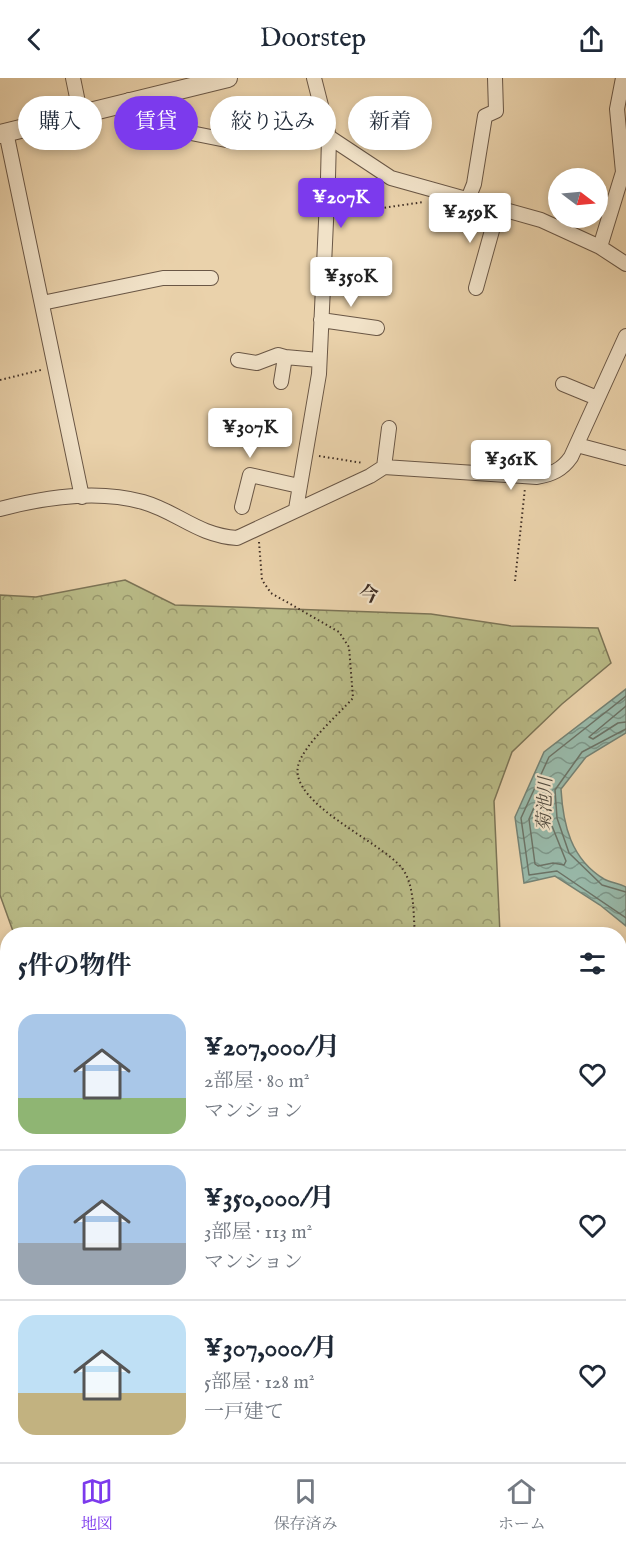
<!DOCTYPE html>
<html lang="ja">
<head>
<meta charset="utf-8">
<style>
	body { margin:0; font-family:"IM FELL English","Noto Serif JP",serif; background:#f6f6f7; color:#1f2937; height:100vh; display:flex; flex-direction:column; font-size:22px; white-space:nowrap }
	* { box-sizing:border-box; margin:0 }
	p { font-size:20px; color:#747a83 }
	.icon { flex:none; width:33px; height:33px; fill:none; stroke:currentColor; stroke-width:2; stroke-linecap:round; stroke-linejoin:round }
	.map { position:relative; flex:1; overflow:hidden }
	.panel { position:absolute; left:0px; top:849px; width:627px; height:536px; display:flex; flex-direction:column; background:#fff; border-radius:24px 24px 0 0; box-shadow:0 3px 9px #0003 }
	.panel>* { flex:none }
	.top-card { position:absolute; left:18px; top:18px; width:591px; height:54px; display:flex; gap:12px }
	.needle { width:39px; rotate:106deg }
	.tools { position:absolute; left:548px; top:90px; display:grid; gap:12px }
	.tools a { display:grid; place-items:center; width:60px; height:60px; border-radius:50%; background:#fff; box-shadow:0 3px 9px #0003; font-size:30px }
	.price { position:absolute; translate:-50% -51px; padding:0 14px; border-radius:6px; background:#fff; color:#222; font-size:20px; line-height:39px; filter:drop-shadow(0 2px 3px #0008) }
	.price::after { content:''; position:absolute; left:50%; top:36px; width:18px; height:14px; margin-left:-9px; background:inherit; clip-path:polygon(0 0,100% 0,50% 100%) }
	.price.current { background:#7c3aed; color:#fff }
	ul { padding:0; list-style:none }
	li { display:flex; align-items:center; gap:18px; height:150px; padding:0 18px }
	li+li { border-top:2px solid #e0e1e3 }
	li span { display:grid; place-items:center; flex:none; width:168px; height:120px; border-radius:18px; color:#555 }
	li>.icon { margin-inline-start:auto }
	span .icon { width:72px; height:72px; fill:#fffc; stroke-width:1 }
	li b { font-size:26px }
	h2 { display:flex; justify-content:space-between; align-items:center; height:72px; padding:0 18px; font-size:26px }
	.tag { padding:0 21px; border-radius:27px; background:#fff; box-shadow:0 3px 9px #0003; font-size:21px; line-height:54px }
	.tag.current { background:#7c3aed; color:#fff }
	header { display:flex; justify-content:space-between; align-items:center; height:78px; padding:0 18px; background:#fff; font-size:27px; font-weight:600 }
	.tabs { display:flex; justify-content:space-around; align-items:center; height:84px; border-top:2px solid #e0e1e3; background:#fff; font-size:16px; color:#747a83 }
	.tabs a { display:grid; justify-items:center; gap:3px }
	.tabs .current { color:#7c3aed }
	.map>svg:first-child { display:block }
	.forest { fill:url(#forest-crowns); stroke:#7c7456; stroke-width:1.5 }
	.water { fill:url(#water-waves); stroke:#748173; stroke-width:1.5 }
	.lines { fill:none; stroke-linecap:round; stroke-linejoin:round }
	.shore { stroke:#6c7366; stroke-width:1.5 }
	.minor-casing { stroke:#6a5746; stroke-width:16 }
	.tertiary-casing { stroke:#6a5746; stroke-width:20 }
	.path { stroke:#3f2e24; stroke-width:2; stroke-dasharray:1.5 3; stroke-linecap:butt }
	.minor { stroke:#f1e2c8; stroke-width:14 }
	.tertiary { stroke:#f1e2c8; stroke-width:18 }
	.labels { text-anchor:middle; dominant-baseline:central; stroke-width:4.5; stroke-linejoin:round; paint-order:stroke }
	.water-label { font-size:18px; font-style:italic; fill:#514a3e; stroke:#f1e2c8 }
	.quarter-label { font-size:20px; font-weight:bold; fill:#3f2e24; stroke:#f1e2c8 }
</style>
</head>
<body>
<header><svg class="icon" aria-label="back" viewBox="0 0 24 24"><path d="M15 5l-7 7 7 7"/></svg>Doorstep<svg class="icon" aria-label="share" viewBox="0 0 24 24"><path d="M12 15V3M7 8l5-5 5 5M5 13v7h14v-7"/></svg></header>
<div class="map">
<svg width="626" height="1384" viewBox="0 0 626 1384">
	<defs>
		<pattern id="forest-crowns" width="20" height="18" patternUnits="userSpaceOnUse" patternTransform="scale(1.5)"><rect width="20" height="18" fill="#b9bb87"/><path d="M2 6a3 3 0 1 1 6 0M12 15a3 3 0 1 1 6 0" fill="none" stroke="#98986e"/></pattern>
		<pattern id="water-waves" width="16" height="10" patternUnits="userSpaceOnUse" patternTransform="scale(1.5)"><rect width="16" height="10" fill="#98b8a8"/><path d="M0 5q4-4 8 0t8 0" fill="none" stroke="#7d9689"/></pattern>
	</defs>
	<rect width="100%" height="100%" fill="#ead2ab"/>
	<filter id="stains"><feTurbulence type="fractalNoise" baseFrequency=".00333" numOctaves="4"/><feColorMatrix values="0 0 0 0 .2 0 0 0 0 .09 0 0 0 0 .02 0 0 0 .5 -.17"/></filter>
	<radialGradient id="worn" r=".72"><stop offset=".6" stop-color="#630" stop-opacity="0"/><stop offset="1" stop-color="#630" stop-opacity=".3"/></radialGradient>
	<path class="forest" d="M125,502L175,527L431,536L511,548L598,550L611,585L562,626L512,674L494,723L500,856H14L0,817V517L36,519Z
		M620,1287L626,1311V1384H327L321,1377H620Z"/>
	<path class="water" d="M626,611V655L586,679L561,711C563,747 571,781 604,801C611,805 619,805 626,809V848L600,827L555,798L524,805L515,739L544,674Z"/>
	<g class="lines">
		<path class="shore" d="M626,618L549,679L521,740L529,797L557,793L626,840
			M626,628L589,659L593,661L618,645L626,644
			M626,651L582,674L555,712L557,740L569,775L602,807L626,814
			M546,710L550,743L566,783L564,787L553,785L538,788L535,786L529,741L542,711Z"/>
		<g class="minor-casing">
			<path id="minor" d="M73,0L80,34
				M129,22L133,39L141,45L236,64L329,59L391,100L541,142L600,169L626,186
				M6,54L82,419
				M468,121L474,106L485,38L496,33L495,0
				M600,169L623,94L617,31L623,0
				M476,210L498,131
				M42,225L163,200H211
				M321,242L377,250
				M238,282L257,285L278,277L285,279
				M281,304L285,279L319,282
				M563,306L597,320
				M577,367L626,380
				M384,389L389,350
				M242,429L250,397L299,408
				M0,431C45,419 97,411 143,424C178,434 197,457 237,460L370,398L384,389L537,399C552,396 562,392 571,379L626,258
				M296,431L319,296L328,100L329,59L314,0"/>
		</g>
		<g class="tertiary-casing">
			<path id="tertiary" d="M0,56L228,0"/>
		</g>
		<path class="path" d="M340,136L424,124
			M0,302L41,292
			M319,378L363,385
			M259,464L262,502L271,515L339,554L349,569L353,620C338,637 303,667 298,688C290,726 380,763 402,790C415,807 413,836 415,856
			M515,503L525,410
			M620,1139L626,1152
			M620,1176L626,1192
			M620,1260L626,1261"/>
		<use href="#minor" class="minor"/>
		<use href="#tertiary" class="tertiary"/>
	</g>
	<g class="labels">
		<g class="water-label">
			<text transform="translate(546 726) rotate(-88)">菊池川</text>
		</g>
		<g class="quarter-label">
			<text x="369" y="517">今</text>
		</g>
	</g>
	<rect width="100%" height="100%" filter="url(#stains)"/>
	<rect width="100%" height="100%" fill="url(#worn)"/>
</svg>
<div class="tools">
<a><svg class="needle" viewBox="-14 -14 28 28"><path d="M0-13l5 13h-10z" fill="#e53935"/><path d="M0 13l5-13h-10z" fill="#747a83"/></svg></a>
</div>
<b class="price current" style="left:341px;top:151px">¥207K</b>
<b class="price" style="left:470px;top:166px">¥259K</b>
<b class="price" style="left:351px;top:230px">¥350K</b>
<b class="price" style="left:250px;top:381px">¥307K</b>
<b class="price" style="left:511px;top:413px">¥361K</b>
<div class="top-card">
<a class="tag">購入</a>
<a class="tag current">賃貸</a>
<a class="tag">絞り込み</a>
<a class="tag">新着</a>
</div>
<section class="panel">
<h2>5件の物件<svg class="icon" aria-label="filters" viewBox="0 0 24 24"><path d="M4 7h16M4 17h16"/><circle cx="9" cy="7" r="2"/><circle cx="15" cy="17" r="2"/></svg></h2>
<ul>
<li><span style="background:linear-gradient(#a9c7e8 70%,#8fb573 0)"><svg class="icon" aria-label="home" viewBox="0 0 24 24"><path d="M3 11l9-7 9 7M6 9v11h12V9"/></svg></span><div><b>¥207,000/月</b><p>2部屋 · 80 m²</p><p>マンション</p></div><svg class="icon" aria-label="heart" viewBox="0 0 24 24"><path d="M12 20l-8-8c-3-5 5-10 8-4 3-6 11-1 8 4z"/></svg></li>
<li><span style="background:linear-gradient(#a9c7e8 65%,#9aa5b1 0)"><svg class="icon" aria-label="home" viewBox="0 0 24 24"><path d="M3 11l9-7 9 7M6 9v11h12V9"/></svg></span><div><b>¥350,000/月</b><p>3部屋 · 113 m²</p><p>マンション</p></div><svg class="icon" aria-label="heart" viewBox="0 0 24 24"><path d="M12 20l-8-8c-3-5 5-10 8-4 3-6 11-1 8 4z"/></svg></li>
<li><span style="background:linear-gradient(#bfe0f5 65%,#c2b280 0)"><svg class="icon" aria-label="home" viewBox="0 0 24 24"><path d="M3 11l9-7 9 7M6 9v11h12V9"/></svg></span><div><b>¥307,000/月</b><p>5部屋 · 128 m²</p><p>一戸建て</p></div><svg class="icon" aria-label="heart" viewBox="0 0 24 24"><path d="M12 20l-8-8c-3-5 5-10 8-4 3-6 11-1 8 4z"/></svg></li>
</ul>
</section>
</div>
<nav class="tabs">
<a class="current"><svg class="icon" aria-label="map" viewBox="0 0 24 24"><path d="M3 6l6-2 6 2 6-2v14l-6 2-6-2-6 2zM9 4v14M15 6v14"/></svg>地図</a>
<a><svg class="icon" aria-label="saved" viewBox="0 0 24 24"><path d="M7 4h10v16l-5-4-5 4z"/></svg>保存済み</a>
<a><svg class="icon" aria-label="home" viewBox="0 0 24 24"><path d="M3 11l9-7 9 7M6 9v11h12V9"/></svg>ホーム</a>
</nav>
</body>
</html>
